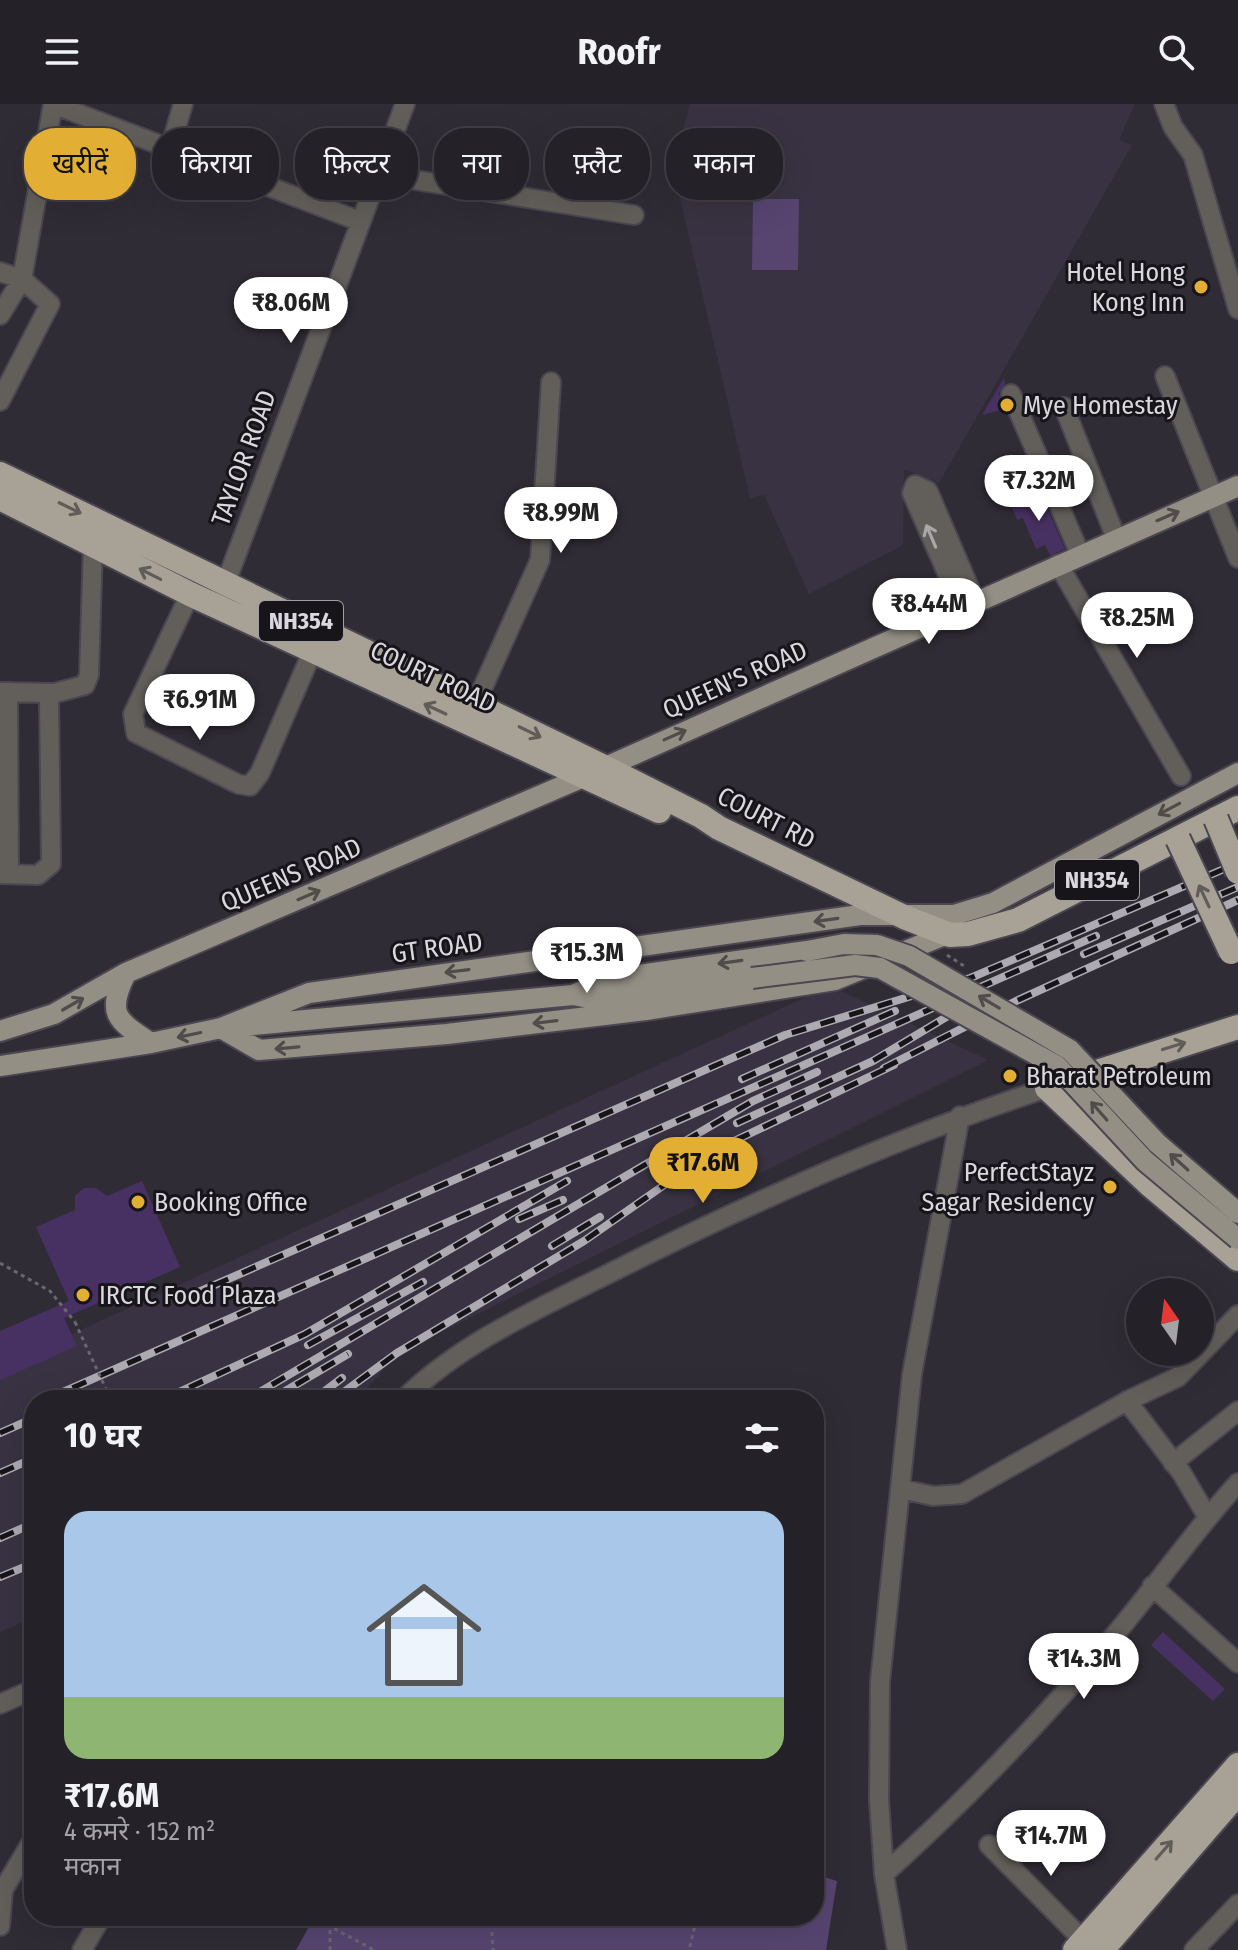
<!DOCTYPE html>
<html lang="hi">
<head>
<meta charset="utf-8">
<style>
	body { margin:0; font-family:"Fira Sans Condensed","Noto Sans Devanagari",sans-serif; background:#2c2930; color:#f1f3f6; height:100vh; display:flex; flex-direction:column; font-size:30px; white-space:nowrap }
	* { box-sizing:border-box; margin:0 }
	p { font-size:26px; color:#a3a3a8 }
	.icon { flex:none; width:44px; height:44px; fill:none; stroke:currentColor; stroke-width:2; stroke-linecap:round; stroke-linejoin:round }
	.map { position:relative; flex:1; overflow:hidden }
	.drawer { position:absolute; left:24px; top:1286px; width:800px; height:536px; display:flex; flex-direction:column; background:#242128; border-radius:32px; box-shadow:0 8px 32px #0002,0 0 0 2px #413e45 }
	.drawer>* { flex:none }
	.banner { position:absolute; left:24px; top:24px; width:800px; height:72px; display:flex; gap:16px }
	.needle { width:52px; rotate:346deg }
	.buttons { position:absolute; left:1126px; top:1174px; display:grid; gap:16px }
	.buttons a { display:grid; place-items:center; width:88px; height:88px; border-radius:50%; background:#242128; box-shadow:0 8px 32px #0002,0 0 0 2px #413e45; font-size:40px }
	.price { position:absolute; translate:-50% -68px; padding:0 18px; border-radius:28px; background:#fff; color:#222; font-size:26px; line-height:52px; filter:drop-shadow(0 2px 4px #0008) }
	.price::after { content:''; position:absolute; left:50%; top:48px; width:24px; height:18px; margin-left:-12px; background:inherit; clip-path:polygon(0 0,100% 0,50% 100%) }
	.price.current { background:#e2af34; color:#111 }
	ul { padding:0; list-style:none }
	li { display:grid; align-content:center; gap:16px; height:424px; padding:0 40px }
	li+li { border-top:2px solid #413e45 }
	li span { display:grid; place-items:center; height:248px; border-radius:24px; color:#555 }
	li>.icon { margin-inline-start:auto }
	span .icon { width:144px; height:144px; fill:#fffc; stroke-width:1 }
	li b { font-size:34px }
	h2 { display:flex; justify-content:space-between; align-items:center; height:96px; padding:0 40px; font-size:34px }
	.pill { padding:0 28px; border-radius:32px; background:#242128; box-shadow:0 8px 32px #0002,0 0 0 2px #413e45; font-size:28px; line-height:72px }
	.pill.current { background:#e2af34; color:#111 }
	header { display:flex; justify-content:space-between; align-items:center; height:104px; padding:0 40px; background:#242128; font-size:36px; font-weight:700 }
	.map>svg:first-child { display:block }
	.built { fill:#393242 }
	.green { fill:#574570 }
	.building { fill:#473162 }
	.lines { fill:none; stroke-linecap:round; stroke-linejoin:round }
	.minor-casing { stroke:#4b4751; stroke-width:22 }
	.major-casing { stroke:#4b4751; stroke-width:24 }
	.highway-casing { stroke:#4b4751; stroke-width:28 }
	.path { stroke:#6b6770; stroke-width:3; stroke-dasharray:4 4; stroke-linecap:butt }
	.minor { stroke:#625f5a; stroke-width:18 }
	.major { stroke:#948f85; stroke-width:20 }
	.highway { stroke:#a8a296; stroke-width:24 }
	.rail-casing { stroke:#adaab2; stroke-width:8 }
	.rail { stroke:#17151a; stroke-width:5; stroke-dasharray:15; stroke-linecap:butt }
	.major-bridge-casing { stroke:#4b4751; stroke-width:24; stroke-linecap:butt }
	.highway-bridge-casing { stroke:#4b4751; stroke-width:28; stroke-linecap:butt }
	.path-bridge { stroke:#6b6770; stroke-width:3; stroke-dasharray:4 4; stroke-linecap:butt }
	.major-bridge { stroke:#948f85; stroke-width:20 }
	.highway-bridge { stroke:#a8a296; stroke-width:24 }
	.oneway { stroke:#605c58 }
	.oneway2 { stroke:#4f4c4a }
	.oneway3 { stroke:#aaa7a9 }
	.poi-dot { fill:#e2af34; stroke:#17151a; stroke-width:3 }
	.labels { text-anchor:middle; dominant-baseline:central; stroke-width:6; stroke-linejoin:round; paint-order:stroke }
	.shield { fill:#17151a; stroke:#a09da3; stroke-width:2 }
	.shield-label { font-size:24px; font-weight:bold; fill:#dad7de }
	.poi-label { font-size:26px; fill:#dad7de; stroke:#17151a; text-anchor:start }
	.street-label { font-size:26px; fill:#dad7de; stroke:#17151a }
</style>
</head>
<body>
<header><svg class="icon" aria-label="menu" viewBox="0 0 24 24"><path d="M4 6h16M4 12h16M4 18h16"/></svg>Roofr<svg class="icon" aria-label="search" viewBox="0 0 24 24"><circle cx="10" cy="10" r="6"/><path d="M15 15l6 6"/></svg></header>
<div class="map">
<svg width="1238" height="1846" viewBox="0 0 1238 1846">
	<rect width="100%" height="100%" fill="#302c36"/>
	<path class="built" d="M690,0H1135L1119,36L1132,41L939,379L904,365L903,441L809,490L764,391L750,394L673,64Z
		M830,882L988,956L399,1249L356,1296H34V1513L0,1528V1263Z"/>
	<path class="green" d="M753,95H799L798,166H752Z
		M814,1770L837,1777L826,1846H296L315,1812H814Z"/>
	<path class="building" d="M1004,274L1005,280L999,289L1005,305L982,311Z
		M1040,388L1065,445L1050,451L1045,441L1036,445L1023,414L1017,416L1011,401Z
		M142,1077L180,1163L64,1214L77,1242L0,1276V1227L69,1197L36,1123L75,1106V1092L84,1084H96L107,1092Z
		M1163,1528L1225,1585L1213,1597L1151,1541Z"/>
	<g class="lines">
		<g class="minor-casing">
			<path id="minor" d="M53,0L359,117
				M1164,0L1173,23L1193,51L1238,205
				M170,45L183,0
				M377,70L634,111
				M0,168L22,175L50,200L0,297
				M0,211L22,175L53,0
				M1165,272L1238,454
				M1011,290L1080,450
				M1064,303L1116,434
				M1058,460L1181,672
				M190,490L133,610L136,629L238,680L250,682L260,669L313,546
				M214,500L225,481L405,0
				M962,503L912,389L915,381L928,387L975,497
				M0,588L55,589
				M8,588L9,770
				M475,601L540,456L551,278
				M0,770L38,771L51,760L49,594L55,589L85,581L89,571L93,441
				M403,1296C458,1241 535,1206 604,1172C747,1100 894,1034 1047,984
				M1127,1297L1181,1368L1207,1412
				M1173,1359L1238,1307
				M901,1385L933,1392L962,1390L1127,1297L1178,1273L1238,1211
				M1152,1482L1238,1559
				M0,1600L34,1585
				M989,1741L1084,1837
				M884,1770C964,1698 1038,1621 1108,1539C1153,1487 1191,1430 1238,1379
				M0,1822L3,1786L34,1734
				M82,1846L102,1812
				M897,1846L884,1770L879,1696L880,1578L912,1270L960,1012
				M1194,1846L1238,1800"/>
		</g>
		<g class="major-casing">
			<path id="major" d="M126,869C106,910 116,916 151,939
				M573,891L599,896L752,874
				M221,924L309,889L860,811H954L993,799L1238,669
				M221,924L259,946L447,930L646,906L835,876L947,830
				M0,927L54,910L126,869L581,674L1238,382
				M0,962L151,939L221,924L573,891L611,875L807,847"/>
		</g>
		<g class="highway-casing">
			<path id="highway" d="M0,370L604,663L701,712L719,724L904,813L950,831L968,830L1018,816L1238,704
				M0,394L190,490L659,707
				M1238,923L1047,984L1149,1080L1238,1155
				M1075,1846L1238,1661
				M1102,1846L1238,1689"/>
		</g>
		<path class="path" d="M947,851L964,862
			M0,1159L50,1187L75,1218
			M491,1812L493,1846
			M685,1812L695,1821L689,1846
			M320,1817L374,1846
			M330,1826V1846"/>
		<use href="#minor" class="minor"/>
		<use href="#major" class="major"/>
		<use href="#highway" class="highway"/>
		<g class="rail-casing">
			<path id="rail" d="M1084,850L1238,783
				M961,878L1238,759
				M884,964L1016,897L1238,796
				M742,975L895,907
				M737,1019L873,957L968,900
				M519,1115L563,1096
				M552,1142L600,1113
				M187,1193L785,931L970,874
				M308,1241L423,1178
				M45,1296L1096,832
				M162,1296L305,1230L567,1077
				M246,1296L753,997L817,968
				M270,1296L348,1250
				M313,1296L342,1274
				M333,1296L397,1249L584,1137L713,1047L894,961
				M0,1329L34,1314
				M0,1369L34,1354
				M0,1434L34,1419
				M0,1473L34,1459"/>
		</g>
		<use href="#rail" class="rail"/>
		<g class="major-bridge-casing">
			<path id="major-bridge" d="M807,847L844,840L877,841L909,852L1070,946L1157,1039L1238,1109
				M752,874L855,861L880,864L1057,962L1145,1057L1238,1135"/>
		</g>
		<g class="highway-bridge-casing">
			<path id="highway-bridge" d="M1216,715L1238,768
				M1178,735L1231,848"/>
		</g>
		<path class="path-bridge" d="M75,1218L111,1296"/>
		<use href="#major-bridge" class="major-bridge"/>
		<use href="#highway-bridge" class="highway-bridge"/>
	</g>
	<defs><path id="oneway-shaft" d="M-6 0H5M1.5-3L5.5 0L1.5 3" fill="none" stroke-width="1.6" stroke-linecap="round" stroke-linejoin="round" transform="scale(2)"/></defs>
	<g class="oneway">
		<use href="#oneway-shaft" transform="translate(70 404) rotate(26)"/>
		<use href="#oneway-shaft" transform="translate(150 470) rotate(-153)"/>
		<use href="#oneway-shaft" transform="translate(435 605) rotate(-155)"/>
		<use href="#oneway-shaft" transform="translate(530 628) rotate(26)"/>
		<use href="#oneway-shaft" transform="translate(1204 792) rotate(-115)"/>
		<use href="#oneway-shaft" transform="translate(1174 942) rotate(-17)"/>
		<use href="#oneway-shaft" transform="translate(1164 1746) rotate(-49)"/>
	</g>
	<g class="oneway2">
		<use href="#oneway-shaft" transform="translate(1168 412) rotate(-23)"/>
		<use href="#oneway-shaft" transform="translate(675 631) rotate(-24)"/>
		<use href="#oneway-shaft" transform="translate(1169 705) rotate(152)"/>
		<use href="#oneway-shaft" transform="translate(309 791) rotate(-23)"/>
		<use href="#oneway-shaft" transform="translate(826 816) rotate(172)"/>
		<use href="#oneway-shaft" transform="translate(730 858) rotate(172)"/>
		<use href="#oneway-shaft" transform="translate(457 867) rotate(173)"/>
		<use href="#oneway-shaft" transform="translate(989 898) rotate(-149)"/>
		<use href="#oneway-shaft" transform="translate(73 900) rotate(-30)"/>
		<use href="#oneway-shaft" transform="translate(545 918) rotate(173)"/>
		<use href="#oneway-shaft" transform="translate(189 931) rotate(168)"/>
		<use href="#oneway-shaft" transform="translate(287 944) rotate(175)"/>
		<use href="#oneway-shaft" transform="translate(1099 1007) rotate(-131)"/>
		<use href="#oneway-shaft" transform="translate(1179 1058) rotate(-138)"/>
	</g>
	<use class="oneway3" href="#oneway-shaft" transform="translate(931 432) rotate(-113)"/>
	<g class="poi-dot">
		<circle cx="1201" cy="183" r="8"/>
		<circle cx="1007" cy="301" r="8"/>
		<circle cx="1010" cy="972" r="8"/>
		<circle cx="1110" cy="1083" r="8"/>
		<circle cx="138" cy="1098" r="8"/>
		<circle cx="83" cy="1191" r="8"/>
	</g>
	<g class="labels">
		<g class="shield">
			<rect x="259" y="497" width="84" height="40" rx="6"/>
			<rect x="1055" y="756" width="84" height="40" rx="6"/>
		</g>
		<g class="shield-label">
			<text x="301" y="517">NH354</text>
			<text x="1097" y="776">NH354</text>
		</g>
		<g class="poi-label">
			<text x="1185" y="168" text-anchor="end">Hotel Hong<tspan x="1185" dy="30">Kong Inn</tspan></text>
			<text x="1023" y="301">Mye Homestay</text>
			<text x="1026" y="972">Bharat Petroleum</text>
			<text x="1094" y="1068" text-anchor="end">PerfectStayz<tspan x="1094" dy="30">Sagar Residency</tspan></text>
			<text x="154" y="1098">Booking Office</text>
			<text x="99" y="1191">IRCTC Food Plaza</text>
		</g>
		<g class="street-label">
			<text transform="translate(244 354) rotate(-70)">TAYLOR ROAD</text>
			<text transform="translate(433 573) rotate(25)">COURT ROAD</text>
			<text transform="translate(735 576) rotate(-24)">QUEEN'S ROAD</text>
			<text transform="translate(766 714) rotate(27)">COURT RD</text>
			<text transform="translate(291 771) rotate(-23)">QUEENS ROAD</text>
			<text transform="translate(437 844) rotate(-8)">GT ROAD</text>
		</g>
	</g>
</svg>
<div class="buttons">
<a><svg class="needle" viewBox="-14 -14 28 28"><path d="M0-13l5 13h-10z" fill="#e53935"/><path d="M0 13l5-13h-10z" fill="#a3a3a8"/></svg></a>
</div>
<b class="price" style="left:291px;top:241px">₹8.06M</b>
<b class="price" style="left:1039px;top:419px">₹7.32M</b>
<b class="price" style="left:561px;top:451px">₹8.99M</b>
<b class="price" style="left:929px;top:542px">₹8.44M</b>
<b class="price" style="left:1137px;top:556px">₹8.25M</b>
<b class="price" style="left:200px;top:638px">₹6.91M</b>
<b class="price" style="left:587px;top:891px">₹15.3M</b>
<b class="price current" style="left:703px;top:1101px">₹17.6M</b>
<b class="price" style="left:1084px;top:1597px">₹14.3M</b>
<b class="price" style="left:1051px;top:1774px">₹14.7M</b>
<div class="banner">
<a class="pill current">खरीदें</a>
<a class="pill">किराया</a>
<a class="pill">फ़िल्टर</a>
<a class="pill">नया</a>
<a class="pill">फ़्लैट</a>
<a class="pill">मकान</a>
</div>
<section class="drawer">
<h2>10 घर<svg class="icon" aria-label="filters" viewBox="0 0 24 24"><path d="M4 7h16M4 17h16"/><circle cx="9" cy="7" r="2"/><circle cx="15" cy="17" r="2"/></svg></h2>
<ul>
<li><span style="background:linear-gradient(#a9c7e8 75%,#8fb573 0)"><svg class="icon" aria-label="home" viewBox="0 0 24 24"><path d="M3 11l9-7 9 7M6 9v11h12V9"/></svg></span><div><b>₹17.6M</b><p>4 कमरे · 152 m²</p><p>मकान</p></div></li>
</ul>
</section>
</div>
</body>
</html>
